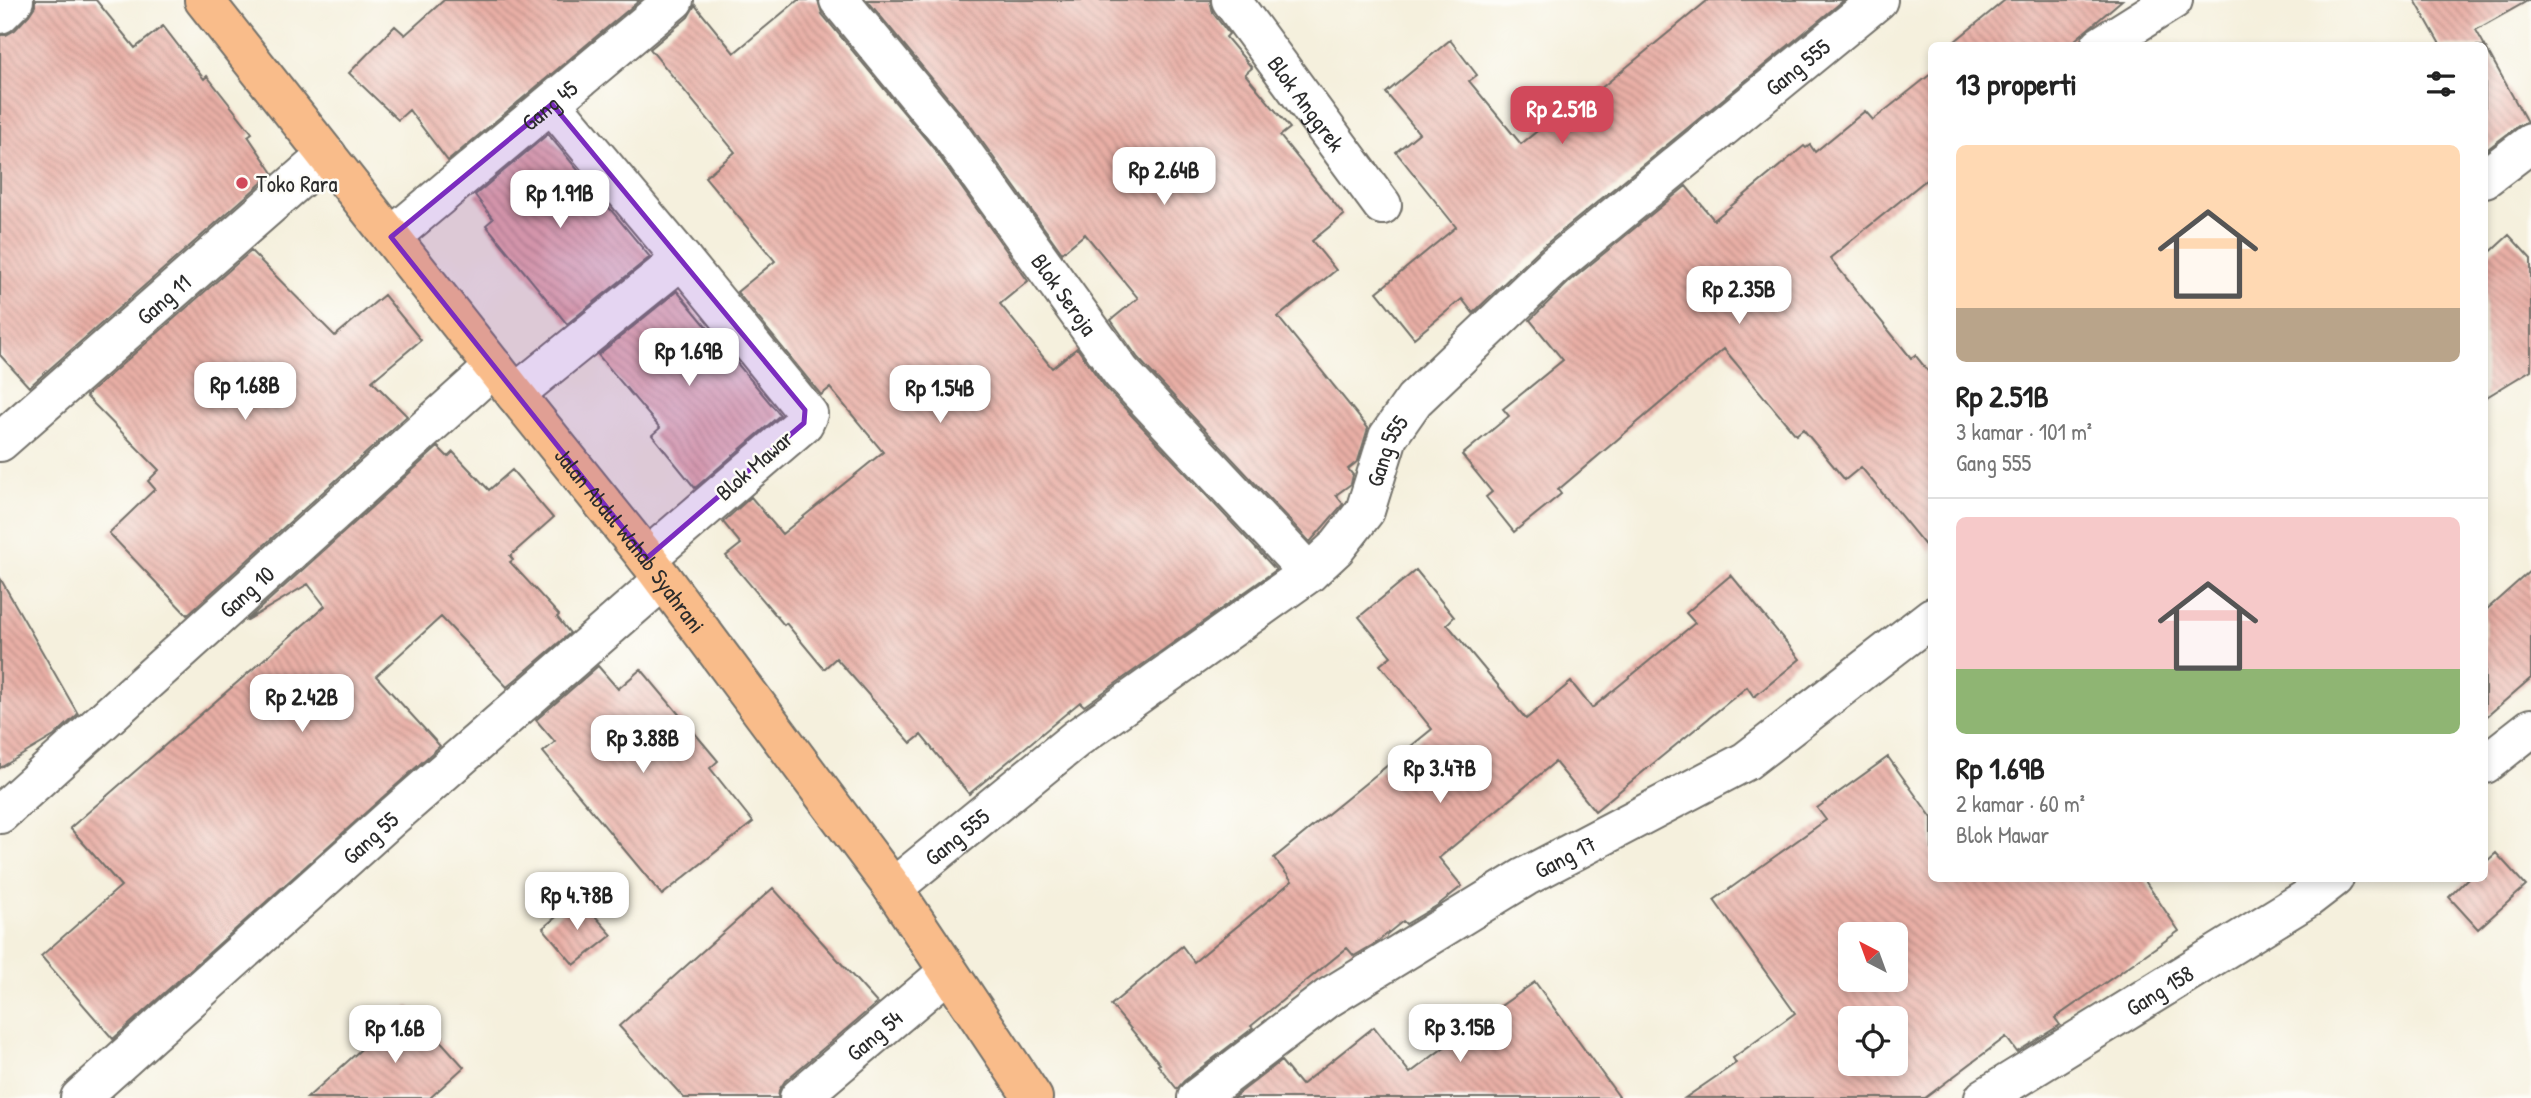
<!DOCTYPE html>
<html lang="id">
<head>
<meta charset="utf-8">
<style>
	body { margin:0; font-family:"Patrick Hand",sans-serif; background:#f2f2f2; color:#222; height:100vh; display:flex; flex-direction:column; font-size:26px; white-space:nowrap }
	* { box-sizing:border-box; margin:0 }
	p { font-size:23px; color:#767676 }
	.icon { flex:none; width:38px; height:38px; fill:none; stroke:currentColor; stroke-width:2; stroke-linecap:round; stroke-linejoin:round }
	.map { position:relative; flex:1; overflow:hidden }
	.details { position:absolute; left:1928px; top:42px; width:560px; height:840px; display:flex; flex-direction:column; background:#fff; border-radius:10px; box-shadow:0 4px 10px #0003 }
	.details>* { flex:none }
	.needle { width:46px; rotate:319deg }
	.fabs { position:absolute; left:1838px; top:922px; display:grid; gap:14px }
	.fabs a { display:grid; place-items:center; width:70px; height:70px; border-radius:10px; background:#fff; box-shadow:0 4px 10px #0003; font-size:35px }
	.price { position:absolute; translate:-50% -60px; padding:0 16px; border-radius:14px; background:#fff; color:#222; font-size:23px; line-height:46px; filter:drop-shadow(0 2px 4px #0008) }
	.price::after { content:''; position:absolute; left:50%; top:42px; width:21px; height:16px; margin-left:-10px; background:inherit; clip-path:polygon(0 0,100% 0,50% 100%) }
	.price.selected { background:#d1495b; color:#fff }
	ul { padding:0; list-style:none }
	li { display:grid; align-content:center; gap:14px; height:371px; padding:0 28px }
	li+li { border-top:2px solid #e0e0e0 }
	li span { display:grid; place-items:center; height:217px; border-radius:10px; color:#555 }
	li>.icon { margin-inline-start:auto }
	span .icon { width:126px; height:126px; fill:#fffc; stroke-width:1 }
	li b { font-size:30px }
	h2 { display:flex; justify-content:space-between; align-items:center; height:84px; padding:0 28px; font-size:30px }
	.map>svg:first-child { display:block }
	.building { fill:url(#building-back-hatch); fill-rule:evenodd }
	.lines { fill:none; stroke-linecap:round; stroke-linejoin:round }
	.minor-casing { stroke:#727069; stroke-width:42 }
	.highway-casing { stroke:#727069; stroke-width:42 }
	.minor { stroke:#fff; stroke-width:38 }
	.highway { stroke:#f9bc8a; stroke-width:38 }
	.marked { fill:#7b2cbf; fill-opacity:0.2; stroke:#7b2cbf; stroke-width:5; stroke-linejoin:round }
	.poi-dot { fill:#d1495b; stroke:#fdfcf7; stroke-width:2.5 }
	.labels { text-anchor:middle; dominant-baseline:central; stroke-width:5; stroke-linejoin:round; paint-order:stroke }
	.street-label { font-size:23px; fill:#2b2b2b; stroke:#fdfcf7 }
	.poi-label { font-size:23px; fill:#2b2b2b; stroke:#fdfcf7; text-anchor:start }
</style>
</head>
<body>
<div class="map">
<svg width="2531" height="1098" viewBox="0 0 2531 1098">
	<defs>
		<pattern id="building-back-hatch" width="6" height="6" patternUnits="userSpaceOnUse" patternTransform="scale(1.75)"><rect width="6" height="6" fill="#e9afa6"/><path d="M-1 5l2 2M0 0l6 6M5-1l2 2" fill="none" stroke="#bd8f87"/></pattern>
	</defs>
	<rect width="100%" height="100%" fill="#fdfcf7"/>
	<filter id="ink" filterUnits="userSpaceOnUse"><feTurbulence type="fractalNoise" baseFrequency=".0143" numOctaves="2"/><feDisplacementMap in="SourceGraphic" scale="14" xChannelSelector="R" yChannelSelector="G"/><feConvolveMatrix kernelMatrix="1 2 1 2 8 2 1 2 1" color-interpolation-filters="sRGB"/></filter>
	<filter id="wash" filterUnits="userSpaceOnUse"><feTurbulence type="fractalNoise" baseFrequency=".00686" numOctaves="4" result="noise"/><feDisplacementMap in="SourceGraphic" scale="28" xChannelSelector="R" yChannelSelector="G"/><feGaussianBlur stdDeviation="1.57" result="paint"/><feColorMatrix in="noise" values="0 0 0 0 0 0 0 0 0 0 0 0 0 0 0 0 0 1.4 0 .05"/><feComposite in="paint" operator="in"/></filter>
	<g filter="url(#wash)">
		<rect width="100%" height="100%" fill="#f5f0dd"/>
		<g id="blocks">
			<path class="building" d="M35,0H96L135,48L163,26L204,79L207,76L252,133L248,136L273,173L29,387L0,355V35H6L15,30L29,15L35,6Z
				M444,0H640L448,161L409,110L398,120L349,73L395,26L405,35Z
				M798,0H818L822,14L934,149L1028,281L1000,304L1052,368L1077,348L1105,387L1276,570L1084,706L1080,702L969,794L921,735L911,743L836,658L824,669L786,623L784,625L726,556L741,544L723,522L751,497L782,534L883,452L830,388L821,395L737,292L775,261L705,177L735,152L650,49L688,17L695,5L734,53Z
				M867,0H1210L1213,13L1229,34L1226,37L1252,68L1245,74L1290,128L1280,136L1344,215L1312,241L1336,270L1278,317L1368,428L1358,461L1348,469L1353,475L1351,484L1336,495L1343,504L1310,542L1138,358L1111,320L1138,298L1085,234L1062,253L968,122Z
				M1708,0H1844L1540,249L1473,313L1462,299L1414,338L1377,292L1456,227L1396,152L1419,133L1386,93L1450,40L1477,75L1469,81L1521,144L1572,103L1577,108Z
				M2005,0H2122L2068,46H1949Z
				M2415,0H2529L2476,30L2485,46H2441Z
				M2485,46L2527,122L2518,126L2485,151Z
				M1932,73V175L1830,258L1911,358L1915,355L1932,376V554L1861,467L1845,480L1803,429L1796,435L1724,349L1558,490L1561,494L1514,532L1486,497L1492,492L1462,455L1509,416L1503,409L1563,360L1530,320L1569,282L1686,186L1714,220L1804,146L1806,148L1810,145L1815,152L1865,111L1873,120Z
				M548,134L650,257L567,324L486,225L493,219L475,195Z
				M2509,235L2531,259V370L2485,398V257Z
				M251,251L335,336L384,295L421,340L372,381L407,416L187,615L109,533L155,489L148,481L159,470L86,396Z
				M677,291L780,415L695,488L652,435L660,428L598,355Z
				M438,447L448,457L453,452L489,490L512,470L553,518L510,556L513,560L510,562L559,615L557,617L570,633L507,687L441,617L376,676L440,746L113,1039L41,956L121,886L70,828L325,606L308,584L246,621Z
				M1416,570L1454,617L1447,624L1526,719L1571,682L1592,708L1695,623L1686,613L1731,575L1800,659L1754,697L1747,687L1595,811L1555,762L1439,858L1462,886L1438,905L1406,924L1403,921L1376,943L1354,956L1347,948L1251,1026L1253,1028L1184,1081L1177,1089L1158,1065L1160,1064L1111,1005L1182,946L1194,962L1292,881L1274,858L1432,729L1380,665L1391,656L1359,617Z
				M2531,570V678L2485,718V611Z
				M0,578L78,714L54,736L0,768Z
				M598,666L618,689L641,669L718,761L710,768L753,822L662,895L543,752L555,742L536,720Z
				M1888,757L1932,818V878H2143L2179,931L2055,1018L2060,1025L2017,1052L2006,1037L1925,1098H1685L1736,1063L1733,1058L1795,1013L1714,900L1826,820L1817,808ZM1850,934H1895V980H1850ZM1850,1018H1895V1064H1850Z
				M2496,853L2526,886L2478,929L2449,897L2468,878H2485V863Z
				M773,888L877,1003L785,1081L779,1090L778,1098H684L619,1026Z
				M579,898L612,935L574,965L543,928Z
				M1535,982L1620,1098H1233L1281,1061L1301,1085L1374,1027L1410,1073L1475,1024Z
				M409,1006L464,1067L430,1098H307Z"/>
		</g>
	</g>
	<g filter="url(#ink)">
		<use href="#blocks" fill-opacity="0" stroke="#727069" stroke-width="2"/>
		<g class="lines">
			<g class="minor-casing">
				<g id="minor">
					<path id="s1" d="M839,0L951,136L1121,372L1309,573"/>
					<path id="s2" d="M1231,0L1382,205"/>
					<path d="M0,14L14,0"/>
					<path d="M2100,46L2173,0"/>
					<path d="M552,104L682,259L808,414L804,423L647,558"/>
					<path d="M2485,178L2531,143"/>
					<path id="s3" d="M391,237L674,0"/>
					<path d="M515,394L682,259"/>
					<path id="s4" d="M0,442L327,155"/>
					<path d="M2485,764L2531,728"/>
					<path id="s5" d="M0,814L494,367"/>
					<path id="s6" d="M893,888L1077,738L1309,573L1336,548L1365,511L1388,437L1414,400L1554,266L1878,0"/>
					<path id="s7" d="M80,1098L391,818L663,580"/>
					<path id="s8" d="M799,1098L948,972"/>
					<path id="s9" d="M1197,1098L1328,998L1525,877L1746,761L1932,617"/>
					<path id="s10" d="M1984,1098L2308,898L2334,878"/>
				</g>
			</g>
			<g class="highway-casing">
				<g id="highway">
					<path id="s11" d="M204,0L515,394L647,558L893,888L1033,1098"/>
				</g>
			</g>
			<use href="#minor" class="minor"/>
			<use href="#highway" class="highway"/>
		</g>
	</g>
	<path class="marked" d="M552,104L805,410L804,423L647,558L391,237Z"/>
	<circle class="poi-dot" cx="242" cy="183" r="7"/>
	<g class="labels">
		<g class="street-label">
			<text stroke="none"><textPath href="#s6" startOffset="1237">Gang 555</textPath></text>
			<text stroke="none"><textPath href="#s2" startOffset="128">Blok Anggrek</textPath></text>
			<text stroke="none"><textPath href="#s3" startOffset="206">Gang 45</textPath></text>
			<text stroke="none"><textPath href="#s1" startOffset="371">Blok Seroja</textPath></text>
			<text stroke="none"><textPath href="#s4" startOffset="217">Gang 11</textPath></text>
			<text stroke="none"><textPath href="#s6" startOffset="670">Gang 555</textPath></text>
			<text transform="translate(754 465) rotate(-41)">Blok Mawar</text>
			<text stroke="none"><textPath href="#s11" startOffset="688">Jalan Abdul Wahab Syahrani</textPath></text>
			<text stroke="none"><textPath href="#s5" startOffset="332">Gang 10</textPath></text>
			<text stroke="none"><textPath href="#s6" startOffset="82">Gang 555</textPath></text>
			<text stroke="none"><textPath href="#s7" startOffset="390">Gang 55</textPath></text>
			<text stroke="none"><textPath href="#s9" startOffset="441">Gang 17</textPath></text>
			<text stroke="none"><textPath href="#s10" startOffset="206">Gang 158</textPath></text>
			<text stroke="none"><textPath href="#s8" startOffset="98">Gang 54</textPath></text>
		</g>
		<g class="poi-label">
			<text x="256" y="183">Toko Rara</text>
		</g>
	</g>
</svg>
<div class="fabs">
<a><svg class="needle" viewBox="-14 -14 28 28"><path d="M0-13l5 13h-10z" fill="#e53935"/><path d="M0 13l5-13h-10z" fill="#767676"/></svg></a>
<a><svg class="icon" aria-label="locate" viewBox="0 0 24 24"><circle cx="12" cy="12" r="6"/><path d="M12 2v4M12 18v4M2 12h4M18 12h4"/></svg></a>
</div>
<b class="price selected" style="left:1562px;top:146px">Rp 2.51B</b>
<b class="price" style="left:1164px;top:207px">Rp 2.64B</b>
<b class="price" style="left:560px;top:230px">Rp 1.91B</b>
<b class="price" style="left:1739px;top:326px">Rp 2.35B</b>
<b class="price" style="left:689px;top:388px">Rp 1.69B</b>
<b class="price" style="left:245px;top:422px">Rp 1.68B</b>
<b class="price" style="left:940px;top:425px">Rp 1.54B</b>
<b class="price" style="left:302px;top:734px">Rp 2.42B</b>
<b class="price" style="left:643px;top:775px">Rp 3.88B</b>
<b class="price" style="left:1440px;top:805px">Rp 3.47B</b>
<b class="price" style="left:577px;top:932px">Rp 4.78B</b>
<b class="price" style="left:1460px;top:1064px">Rp 3.15B</b>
<b class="price" style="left:395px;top:1065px">Rp 1.6B</b>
<section class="details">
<h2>13 properti<svg class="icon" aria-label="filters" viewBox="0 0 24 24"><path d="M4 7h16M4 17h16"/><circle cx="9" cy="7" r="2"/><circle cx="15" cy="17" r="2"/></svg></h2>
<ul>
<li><span style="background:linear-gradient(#ffd9b3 75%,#b9a48a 0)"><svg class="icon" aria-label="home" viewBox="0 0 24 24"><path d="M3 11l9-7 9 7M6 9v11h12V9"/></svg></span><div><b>Rp 2.51B</b><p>3 kamar · 101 m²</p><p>Gang 555</p></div></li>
<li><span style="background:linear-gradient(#f6c9c9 70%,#8fb573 0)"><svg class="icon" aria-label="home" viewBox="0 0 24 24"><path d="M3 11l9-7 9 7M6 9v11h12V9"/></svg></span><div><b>Rp 1.69B</b><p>2 kamar · 60 m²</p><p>Blok Mawar</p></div></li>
</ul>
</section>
</div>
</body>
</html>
